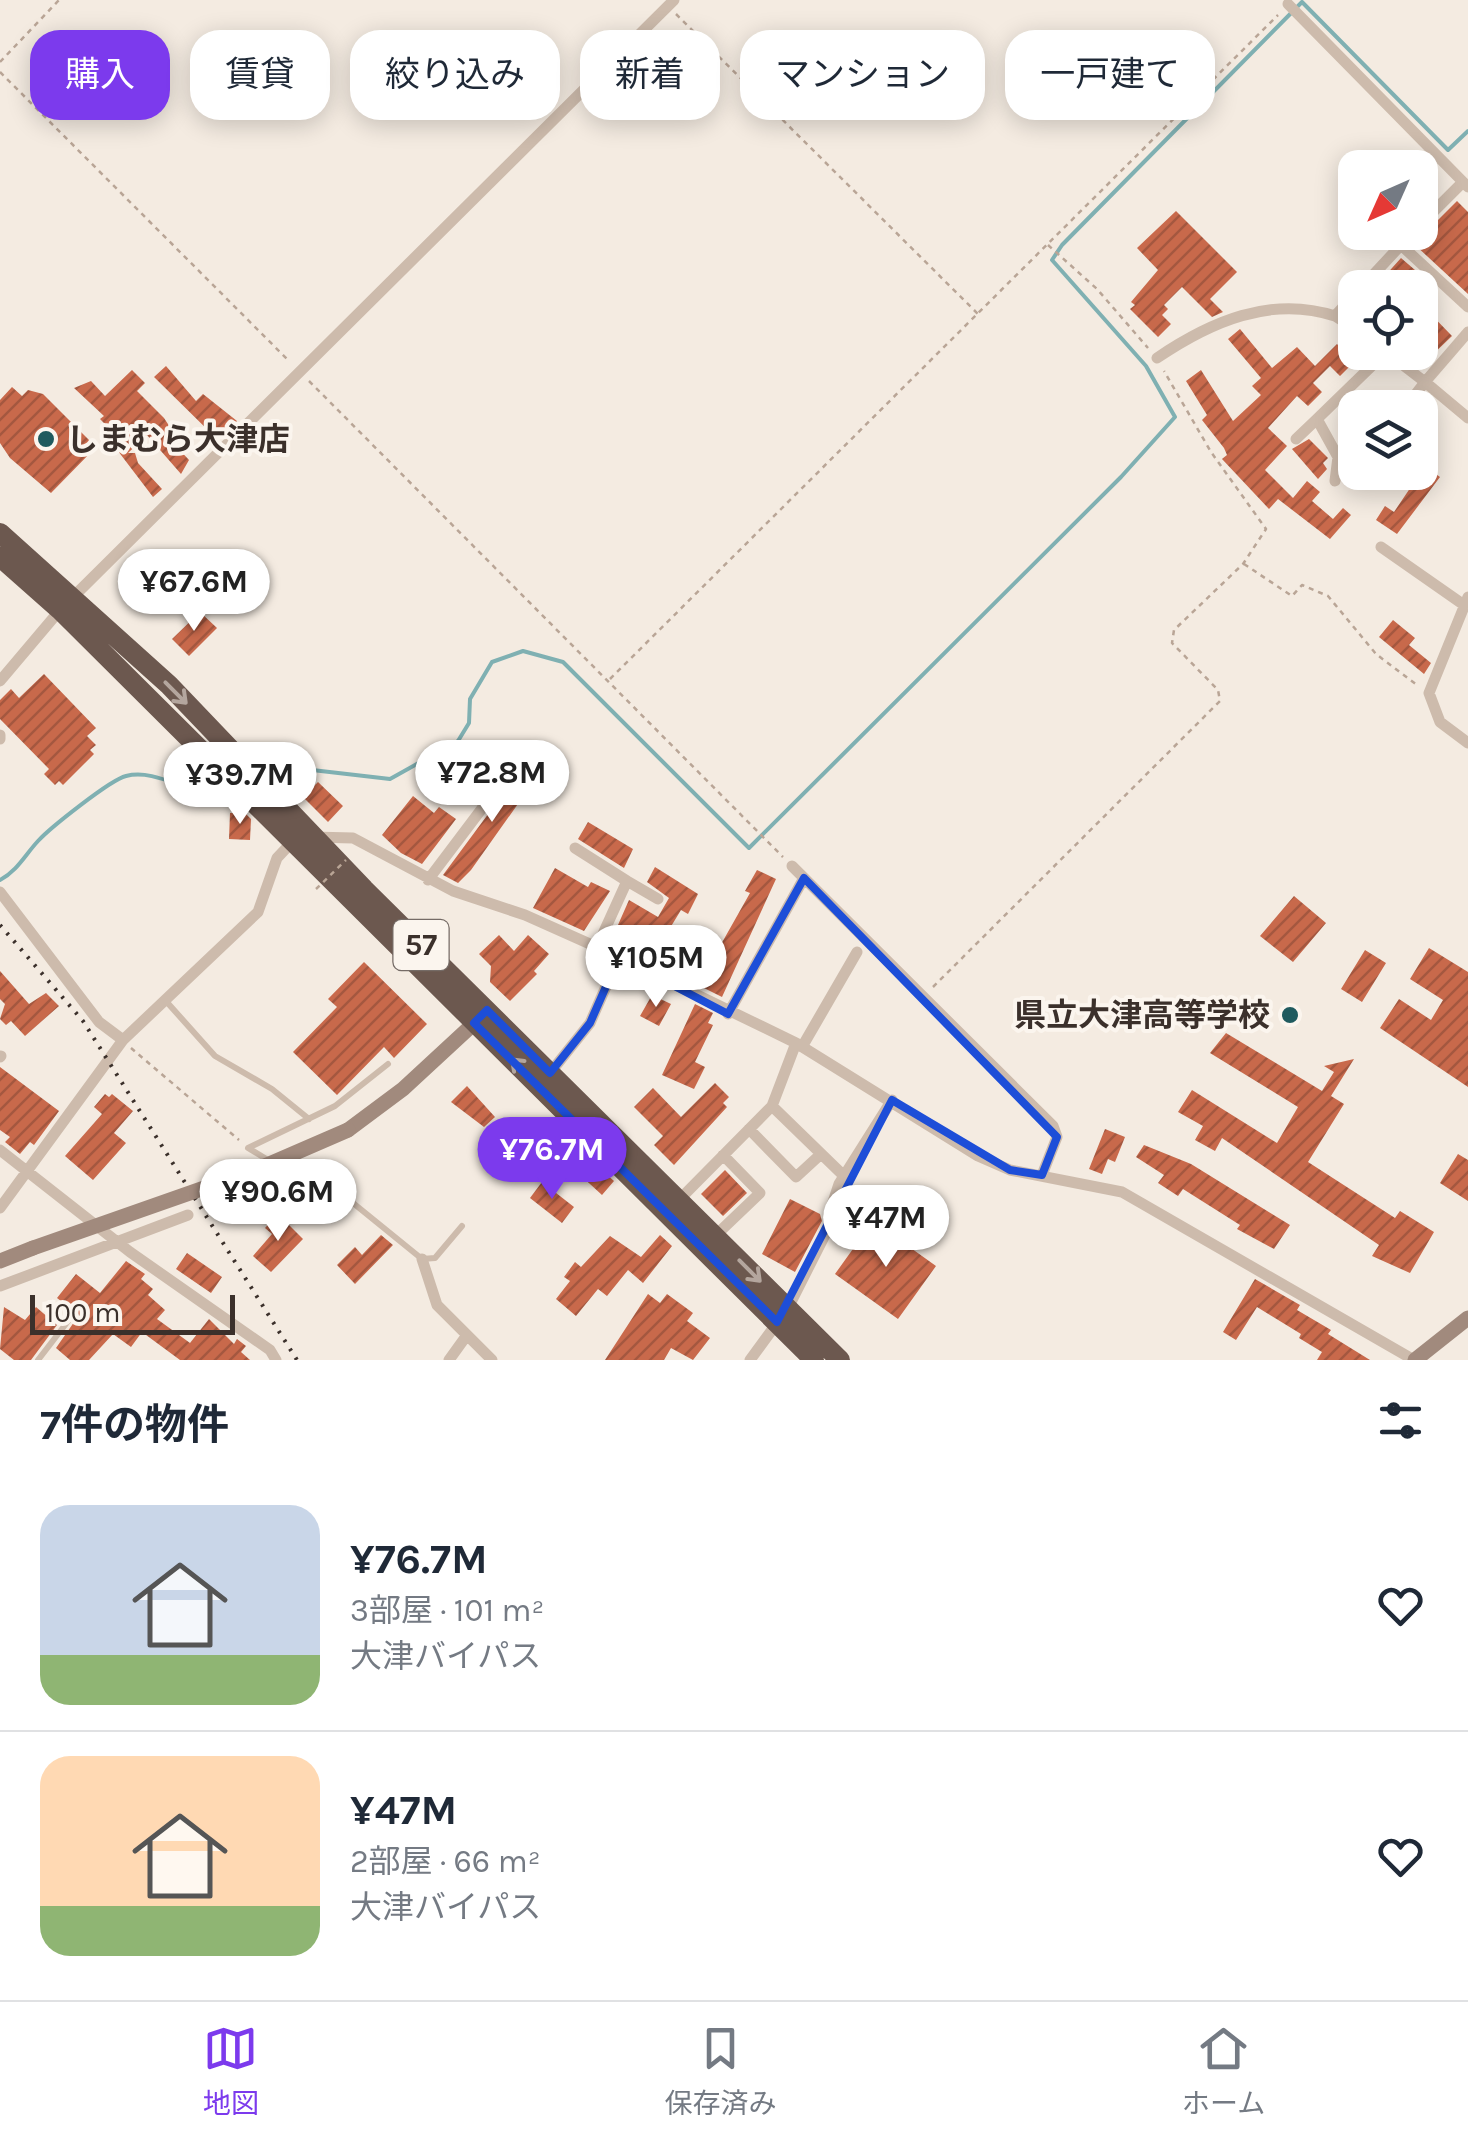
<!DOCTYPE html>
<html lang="ja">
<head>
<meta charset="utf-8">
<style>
	body { margin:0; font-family:Karla,"Noto Sans JP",sans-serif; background:#f2f2f3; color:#1f2937; height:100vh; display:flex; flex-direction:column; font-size:38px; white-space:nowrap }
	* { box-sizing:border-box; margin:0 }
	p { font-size:32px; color:#747a83 }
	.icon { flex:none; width:55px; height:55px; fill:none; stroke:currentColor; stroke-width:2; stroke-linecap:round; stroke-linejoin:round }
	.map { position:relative; height:1360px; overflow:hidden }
	.side { display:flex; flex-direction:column; background:#fff; flex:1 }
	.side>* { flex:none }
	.hud { position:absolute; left:30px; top:30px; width:1410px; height:90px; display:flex; gap:20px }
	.needle { width:65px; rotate:225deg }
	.controls { position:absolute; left:1338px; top:150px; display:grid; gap:20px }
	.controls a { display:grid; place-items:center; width:100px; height:100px; border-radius:20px; background:#fff; box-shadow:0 5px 25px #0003; font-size:50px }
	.scale { position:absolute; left:30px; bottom:25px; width:205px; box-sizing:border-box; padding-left:10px; border:5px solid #3b302b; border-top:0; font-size:28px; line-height:35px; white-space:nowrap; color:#3b302b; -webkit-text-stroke:8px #fbf5ee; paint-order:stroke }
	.price { position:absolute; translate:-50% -85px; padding:0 22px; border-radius:35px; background:#fff; color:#222; font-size:32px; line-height:65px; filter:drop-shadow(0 2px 5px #0008) }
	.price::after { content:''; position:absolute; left:50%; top:60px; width:30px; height:22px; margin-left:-15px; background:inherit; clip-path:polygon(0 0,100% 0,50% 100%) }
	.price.on { background:#7c3aed; color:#fff }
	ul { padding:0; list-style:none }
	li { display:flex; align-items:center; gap:30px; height:250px; padding:0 40px }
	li+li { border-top:2px solid #e0e1e3 }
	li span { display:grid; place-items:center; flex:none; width:280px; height:200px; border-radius:30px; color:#555 }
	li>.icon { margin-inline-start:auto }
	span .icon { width:120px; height:120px; fill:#fffc; stroke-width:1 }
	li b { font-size:42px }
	h2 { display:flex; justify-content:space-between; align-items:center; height:120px; padding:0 40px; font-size:42px }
	.tag { padding:0 35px; border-radius:30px; background:#fff; box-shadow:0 5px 25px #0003; font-size:35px; line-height:90px }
	.tag.on { background:#7c3aed; color:#fff }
	.dock { display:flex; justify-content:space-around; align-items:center; height:140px; border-top:2px solid #e0e1e3; background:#fff; font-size:28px; color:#747a83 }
	.dock a { display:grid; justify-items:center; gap:5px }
	.dock .on { color:#7c3aed }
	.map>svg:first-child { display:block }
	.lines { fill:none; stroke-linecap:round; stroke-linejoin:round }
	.stream { stroke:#7fb0b2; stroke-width:4 }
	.building { fill:url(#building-hatch) }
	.path { stroke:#b9a596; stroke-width:2.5; stroke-dasharray:5 5; stroke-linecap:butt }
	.service { stroke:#cdbbac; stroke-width:6 }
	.minor { stroke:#cdbbac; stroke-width:11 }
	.secondary { stroke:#a18a7d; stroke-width:15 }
	.trunk { stroke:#6c584f; stroke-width:20 }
	.rail { stroke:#3b302b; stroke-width:4; stroke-dasharray:2.5 8; stroke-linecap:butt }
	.path-bridge { stroke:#b9a596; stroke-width:2.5; stroke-dasharray:5 5; stroke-linecap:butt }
	.secondary-bridge { stroke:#a18a7d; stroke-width:15 }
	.oneway { stroke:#b4a69e }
	.marked { fill:none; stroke:#1d4ed8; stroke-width:8; stroke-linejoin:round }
	.poi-dot { fill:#1f5a5e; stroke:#fbf5ee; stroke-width:4 }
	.labels { text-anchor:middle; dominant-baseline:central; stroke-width:8; stroke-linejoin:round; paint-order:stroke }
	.shield { fill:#fbf5ee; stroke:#756b66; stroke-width:2.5 }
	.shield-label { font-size:30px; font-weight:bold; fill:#3b302b }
	.poi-label { font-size:32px; font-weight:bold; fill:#3b302b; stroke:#fbf5ee; text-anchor:start }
</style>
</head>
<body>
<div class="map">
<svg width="1468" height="1360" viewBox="0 0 1468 1360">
	<defs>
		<pattern id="building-hatch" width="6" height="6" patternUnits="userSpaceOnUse" patternTransform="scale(2.5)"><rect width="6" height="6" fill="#c8694b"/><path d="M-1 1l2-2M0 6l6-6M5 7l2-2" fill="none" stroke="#a4573f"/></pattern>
	</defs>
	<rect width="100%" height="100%" fill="#f4ebe1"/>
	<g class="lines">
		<path class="stream" d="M269,776L295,768L390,779L458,741L469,723L470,699L492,662L523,651L563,662L749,848L1121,477L1175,417L1146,366L1052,260L1062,245L1302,2L1448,150L1468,131
			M0,880C17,871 25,855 38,841C50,828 110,780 126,776C162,767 198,804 232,790"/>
	</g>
	<path class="building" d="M1457,201L1468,212V294L1414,244Z
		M1176,211L1237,272L1210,299L1223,312L1212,317L1182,287L1164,305L1168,309L1162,315L1171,324L1158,337L1130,309L1135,305L1131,302L1158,270L1137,248Z
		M1401,258L1415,270L1401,288H1374Z
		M1420,303L1452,336L1426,361L1424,369L1402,352H1420V344L1429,336L1420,327Z
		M1240,329L1272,368L1297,347L1315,366L1337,344L1354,362L1340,376L1330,366L1313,383L1322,392L1308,406L1297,396L1268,428L1287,446L1265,470L1293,498L1307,481L1320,492L1312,501L1333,519L1343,508L1351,515L1330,539L1278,499L1269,509L1222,459L1227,455L1224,448L1202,420L1207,415L1186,381L1201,370L1233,421L1261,395L1252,386L1261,378L1228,339Z
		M166,366L196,401L203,394L237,421L218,440L154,377Z
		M132,370L145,383L137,391L164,418L179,441L175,445L189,460L181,474L147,435L128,453H135L138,463L162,489L153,497L102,430L107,426L100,419L104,416L74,388L91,381L105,396Z
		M12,387L22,396L28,390L43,394L96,447L51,493L10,458L0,443V400Z
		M1309,439L1328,458L1323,463L1327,469L1318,479L1292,449Z
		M1425,466L1440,477L1397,534L1376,520L1385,506L1394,512Z
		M200,612L217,628L189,656L172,639Z
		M1393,620L1415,638L1409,645L1431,663L1424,674L1379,637Z
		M44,674L96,728L87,736L96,745L90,750L94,754L63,785L59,781L55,785L44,774L49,769L0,719V700L11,689L19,698Z
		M523,767L540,780L528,797L525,794L471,870L458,883L443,875Z
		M465,768L482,780L469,800L452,788Z
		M318,782L343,806L328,822L303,797Z
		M413,796L434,813L439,807L456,819L422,864L401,853L382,835Z
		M230,813H245L251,819L250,840L229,839Z
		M588,822L633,849L624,868L578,839Z
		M655,867L698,894L688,914L681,910L667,933L681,941L676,950L687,956L677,975L610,943L629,900L658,917L669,898L647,882Z
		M555,868L588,887L591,882L610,891L584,931L533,908Z
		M757,870L776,879L722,997L698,985L750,893L745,891Z
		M1294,896L1326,923L1293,962L1260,936Z
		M499,935L514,951L528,935L549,954L534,971L537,974L510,1001L490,982L491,966L479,954Z
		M1429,948L1468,972V1087L1380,1028L1399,999L1431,1020L1443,1000L1410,979Z
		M1365,950L1386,963L1362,1002L1341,989Z
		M364,962L427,1024L394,1058L384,1047L337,1095L293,1052L337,1007L328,999Z
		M0,971L29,1004L46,993L59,1006L25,1036L11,1021L6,1025L0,1019L5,1004L0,999Z
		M652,995L671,1004L659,1026L640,1016Z
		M695,1004L713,1013L708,1023L713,1025L695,1062L705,1067L694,1089L662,1075Z
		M1226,1033L1322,1091L1334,1072L1324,1066L1354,1059L1331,1096L1344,1104L1308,1162L1395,1218L1400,1211L1434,1232L1410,1273L1372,1256L1379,1245L1222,1138L1215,1151L1195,1140L1203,1126L1178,1112L1192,1090L1277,1143L1298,1107L1210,1053Z
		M0,1067L59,1111L34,1145L30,1142L20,1154L5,1142L10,1137L0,1130Z
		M715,1083L729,1097L723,1103L727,1107L674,1165L654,1145L663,1136L634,1107L653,1088L681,1117Z
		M467,1086L495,1117L484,1127L451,1102Z
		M105,1094L109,1097L112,1094L133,1111L114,1133L126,1143L93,1180L65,1156L102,1114L94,1107Z
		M1105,1129L1125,1137L1115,1162L1108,1159L1102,1174L1089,1169Z
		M1144,1145L1191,1164L1290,1225L1274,1249L1237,1229L1240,1225L1183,1189L1178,1196L1158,1183L1164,1175L1136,1157Z
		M578,1149L614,1181L602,1195L566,1162Z
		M1458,1154L1468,1160V1201L1440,1183Z
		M725,1170L747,1193L723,1216L701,1194Z
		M542,1182L574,1207L562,1223L530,1198Z
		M790,1199L820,1214L822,1221L795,1272L762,1254Z
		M278,1214L303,1239L271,1272L253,1256L272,1234L265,1228Z
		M873,1221L936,1266L898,1319L835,1274Z
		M381,1235L393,1245L355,1284L337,1265L355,1247L362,1255Z
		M660,1235L672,1246L643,1283L628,1270L607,1296L598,1289L576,1316L556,1299L570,1281L564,1277L575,1262L581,1267L610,1236L641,1257Z
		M187,1253L222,1277L211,1293L176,1269Z
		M126,1261L145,1274L141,1279L153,1289L148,1295L165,1310L157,1319L190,1343L209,1319L234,1344L237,1339L246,1346L241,1352L250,1360H180L142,1332L131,1347L113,1334L89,1360H70L56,1348L79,1315L57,1298L76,1274L100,1293Z
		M1255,1279L1300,1305L1297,1310L1331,1330L1328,1334L1370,1360H1317L1322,1352L1299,1338L1301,1334L1257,1307L1236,1340L1223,1332Z
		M648,1294L660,1303L667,1294L693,1313L687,1321L710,1338L693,1360L671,1348L664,1360H605Z
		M4,1307L25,1320L36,1307L57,1325L31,1360H14L0,1349Z"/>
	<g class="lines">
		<path class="path" d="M676,14L978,314
			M0,62L59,0
			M0,72L289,361
			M1048,245L1097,289L1148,348
			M309,381L783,857
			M1244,564L1292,596L1302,585L1328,596L1376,654L1417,685
			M610,679L1278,15
			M933,987L1220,701L1218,690L1172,643L1174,630L1243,564L1266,529L1211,452L1164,371
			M131,1048L239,1140"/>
		<path class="service" d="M165,1000L215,1056L272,1089L309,1119
			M268,1160L248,1148L335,1106L388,1064
			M280,1164L321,1177L422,1259L435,1258L462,1226
			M38,1360L72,1316"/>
		<path class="minor" d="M1288,4L1468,187
			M1420,225L1463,182
			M1401,245L1468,307
			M1361,288L1413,232
			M1355,294L1335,316L1355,329
			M1468,332L1425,382L1468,418
			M1386,352L1425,382L1405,408
			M1157,358C1210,322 1271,295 1335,316
			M1296,439L1317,419
			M1335,481L1338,457L1317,419L1386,352
			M1381,547L1464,605
			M1468,597L1429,693L1440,722L1468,743
			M0,681L60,610L674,0
			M0,735V739
			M312,837L353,838L453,891L525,915L619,957L796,1043L978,1156L1010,1170L1122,1192L1414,1360
			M575,848L627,881L597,947
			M792,866L1053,1126L1057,1137L1042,1175
			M428,880L514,766
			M627,881L658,899
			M0,892L99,1022L123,1040
			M728,1014L804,878
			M796,1043L772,1106L844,1176
			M802,1047L857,952
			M0,1057L1,1056
			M550,1073L590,1023L619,957
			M749,1129L796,1177L821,1154
			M0,1150L130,1252L270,1350L276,1360
			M679,1200L772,1106
			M0,1208L123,1040L258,912L277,858L294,840
			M715,1236L760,1193L723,1155
			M422,1259L437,1305L492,1360
			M0,1286L188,1215
			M449,1360L467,1335
			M750,1360L788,1308L832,1221L829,1214L839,1184L892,1100"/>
		<path class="secondary" d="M348,1130L403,1089L482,1016
			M0,1261L33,1248
			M1415,1360L1468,1318"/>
		<path class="trunk" d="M0,533L169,685L364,889L840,1360
			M0,557L60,610L814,1360"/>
		<path class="rail" d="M0,925L83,1021L297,1360"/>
		<path class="path-bridge" d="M316,889L346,860"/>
		<path class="secondary-bridge" d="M33,1248L258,1169L348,1130"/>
	</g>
	<defs><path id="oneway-shaft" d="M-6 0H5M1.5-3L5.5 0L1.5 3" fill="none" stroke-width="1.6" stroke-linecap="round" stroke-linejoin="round" transform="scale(2.5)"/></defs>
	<g class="oneway">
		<use href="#oneway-shaft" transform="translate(176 693) rotate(45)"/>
		<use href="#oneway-shaft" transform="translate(522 1069) rotate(-136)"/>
		<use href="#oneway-shaft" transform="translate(750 1271) rotate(45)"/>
	</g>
	<path class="marked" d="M804,878L1057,1137L1042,1175L1010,1170L892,1100L777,1322L474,1023L487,1010L550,1073L590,1023L619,957L728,1014Z"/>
	<g class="poi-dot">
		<circle cx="46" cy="439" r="10"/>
		<circle cx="1290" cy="1015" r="10"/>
	</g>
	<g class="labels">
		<rect class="shield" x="393.5" y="920" width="55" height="50" rx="8"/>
		<g class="shield-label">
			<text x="421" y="945">57</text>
		</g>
		<g class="poi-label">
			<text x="66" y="439">しまむら大津店</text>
			<text x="1270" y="1015" text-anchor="end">県立大津高等学校</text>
		</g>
	</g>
</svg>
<div class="controls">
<a><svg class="needle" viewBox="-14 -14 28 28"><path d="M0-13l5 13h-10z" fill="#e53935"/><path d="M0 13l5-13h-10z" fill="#747a83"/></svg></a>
<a><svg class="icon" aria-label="locate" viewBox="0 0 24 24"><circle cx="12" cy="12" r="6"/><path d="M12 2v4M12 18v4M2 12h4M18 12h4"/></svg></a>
<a><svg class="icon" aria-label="layers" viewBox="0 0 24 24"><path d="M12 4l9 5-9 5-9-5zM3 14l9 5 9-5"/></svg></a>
</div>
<div class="scale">100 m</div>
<b class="price" style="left:194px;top:634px">¥67.6M</b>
<b class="price" style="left:492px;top:825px">¥72.8M</b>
<b class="price" style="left:240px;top:827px">¥39.7M</b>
<b class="price" style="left:656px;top:1010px">¥105M</b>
<b class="price on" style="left:552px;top:1202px">¥76.7M</b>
<b class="price" style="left:278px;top:1244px">¥90.6M</b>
<b class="price" style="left:886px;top:1270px">¥47M</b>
<div class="hud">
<a class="tag on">購入</a>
<a class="tag">賃貸</a>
<a class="tag">絞り込み</a>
<a class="tag">新着</a>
<a class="tag">マンション</a>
<a class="tag">一戸建て</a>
</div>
</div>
<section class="side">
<h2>7件の物件<svg class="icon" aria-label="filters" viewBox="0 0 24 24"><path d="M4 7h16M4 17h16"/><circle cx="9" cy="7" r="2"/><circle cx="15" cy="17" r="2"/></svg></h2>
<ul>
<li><span style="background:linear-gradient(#c9d6e8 75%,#8fb573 0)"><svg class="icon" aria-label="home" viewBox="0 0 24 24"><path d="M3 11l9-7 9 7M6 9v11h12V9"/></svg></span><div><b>¥76.7M</b><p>3部屋 · 101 m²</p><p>大津バイパス</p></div><svg class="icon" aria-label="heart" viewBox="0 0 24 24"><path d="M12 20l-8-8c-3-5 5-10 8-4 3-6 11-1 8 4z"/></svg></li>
<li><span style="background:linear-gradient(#ffd9b3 75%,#8fb573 0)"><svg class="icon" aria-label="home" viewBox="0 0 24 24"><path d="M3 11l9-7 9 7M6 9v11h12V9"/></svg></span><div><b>¥47M</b><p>2部屋 · 66 m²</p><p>大津バイパス</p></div><svg class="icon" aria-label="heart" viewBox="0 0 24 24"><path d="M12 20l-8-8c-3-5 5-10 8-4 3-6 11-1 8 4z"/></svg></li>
</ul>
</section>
<nav class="dock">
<a class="on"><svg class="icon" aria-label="map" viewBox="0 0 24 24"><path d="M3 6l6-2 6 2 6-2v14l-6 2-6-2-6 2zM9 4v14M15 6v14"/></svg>地図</a>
<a><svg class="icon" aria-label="saved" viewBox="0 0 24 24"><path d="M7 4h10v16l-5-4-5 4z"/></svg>保存済み</a>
<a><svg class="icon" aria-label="home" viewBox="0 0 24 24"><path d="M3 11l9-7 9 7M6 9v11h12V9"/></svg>ホーム</a>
</nav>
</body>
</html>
